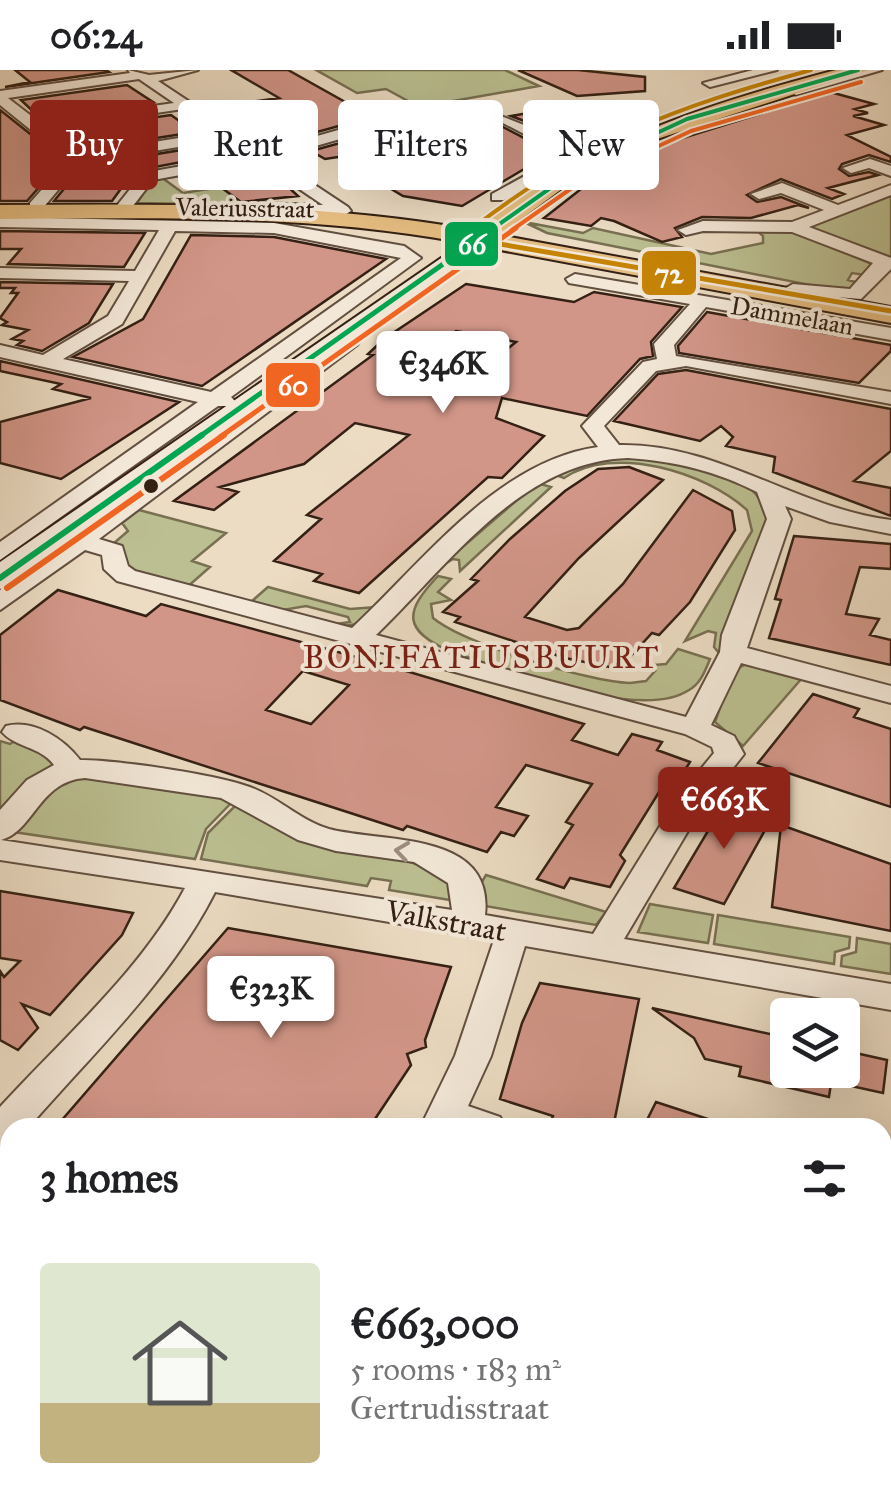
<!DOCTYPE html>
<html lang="en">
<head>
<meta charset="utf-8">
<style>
	body { margin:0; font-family:"IM FELL Great Primer",serif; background:#f2f2f2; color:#202124; height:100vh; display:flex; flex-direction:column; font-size:38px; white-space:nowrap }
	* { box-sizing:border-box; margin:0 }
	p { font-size:32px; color:#757577 }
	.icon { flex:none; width:55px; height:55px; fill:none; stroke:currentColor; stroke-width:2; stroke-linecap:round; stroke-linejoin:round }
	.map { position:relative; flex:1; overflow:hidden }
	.details { position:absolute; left:0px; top:1048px; width:892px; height:392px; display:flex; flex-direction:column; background:#fff; border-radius:30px 30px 0 0; box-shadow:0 10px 40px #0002 }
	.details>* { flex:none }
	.top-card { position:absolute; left:30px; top:30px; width:832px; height:90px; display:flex; gap:20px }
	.controls { position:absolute; left:770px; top:928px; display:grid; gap:20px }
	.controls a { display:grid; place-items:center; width:90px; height:90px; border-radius:10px; background:#fff; box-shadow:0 10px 40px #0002; font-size:50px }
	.price { position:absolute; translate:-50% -85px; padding:0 22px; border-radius:10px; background:#fff; color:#222; font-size:32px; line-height:65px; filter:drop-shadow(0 2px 5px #0008) }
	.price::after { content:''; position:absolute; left:50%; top:60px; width:30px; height:22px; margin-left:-15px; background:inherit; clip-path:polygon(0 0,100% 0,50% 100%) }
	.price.selected { background:#8f2418; color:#fff }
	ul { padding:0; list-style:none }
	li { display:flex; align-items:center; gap:30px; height:250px; padding:0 40px }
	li+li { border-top:2px solid #e0e0e0 }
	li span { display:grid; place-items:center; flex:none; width:280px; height:200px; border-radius:10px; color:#555 }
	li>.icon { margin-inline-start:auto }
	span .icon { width:120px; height:120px; fill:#fffc; stroke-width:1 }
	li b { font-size:42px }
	h2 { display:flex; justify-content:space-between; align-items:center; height:120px; padding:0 40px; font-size:42px }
	.chip { padding:0 35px; border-radius:10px; background:#fff; box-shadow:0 10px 40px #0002; font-size:35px; line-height:90px }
	.chip.selected { background:#8f2418; color:#fff }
	.status { display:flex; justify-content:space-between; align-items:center; height:70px; padding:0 50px; background:#fff; direction:ltr }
	.status svg { height:28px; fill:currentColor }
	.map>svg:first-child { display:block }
	.green { fill:#bbbf91; stroke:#787052; stroke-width:2.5 }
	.building { fill:#d29688; stroke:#342014; stroke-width:2.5; fill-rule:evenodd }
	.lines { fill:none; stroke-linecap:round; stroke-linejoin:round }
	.minor-casing { stroke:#624f40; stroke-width:4 }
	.secondary-casing { stroke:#342014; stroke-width:4 }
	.primary-casing { stroke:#342014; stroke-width:4 }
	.minor { fill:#f3e8d8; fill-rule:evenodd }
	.secondary { fill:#f3e8d8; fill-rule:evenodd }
	.primary { fill:#e6be82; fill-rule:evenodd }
	.bus-1-far2-casing { stroke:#f3e8d8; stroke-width:8 }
	.bus-1-far1-casing { stroke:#f3e8d8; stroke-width:10 }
	.bus-1-casing { stroke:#f3e8d8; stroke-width:12 }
	.bus-2-far2-casing { stroke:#f3e8d8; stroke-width:8 }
	.bus-2-far1-casing { stroke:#f3e8d8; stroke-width:10 }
	.bus-2-casing { stroke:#f3e8d8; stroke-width:12 }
	.bus-3-far1-casing { stroke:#f3e8d8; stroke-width:8 }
	.bus-3-casing { stroke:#f3e8d8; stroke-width:10 }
	.bus-1-far2 { stroke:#00a651; stroke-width:4 }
	.bus-1-far1 { stroke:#00a651; stroke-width:5 }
	.bus-1 { stroke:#00a651; stroke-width:6 }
	.bus-2-far2 { stroke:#f26522; stroke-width:4 }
	.bus-2-far1 { stroke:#f26522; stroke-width:5 }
	.bus-2 { stroke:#f26522; stroke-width:6 }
	.bus-3-far1 { stroke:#c68405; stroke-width:4 }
	.bus-3 { stroke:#c68405; stroke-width:5 }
	.oneway { stroke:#9d8e80 }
	.bus-dot { fill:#342014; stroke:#f3e8d8; stroke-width:4 }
	.labels { text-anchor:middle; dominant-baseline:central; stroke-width:8; stroke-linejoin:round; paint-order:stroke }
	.far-street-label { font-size:25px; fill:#342014; stroke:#f3e8d8 }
	.street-label { font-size:30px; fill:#342014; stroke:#f3e8d8 }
	.neighbourhood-label { font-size:32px; letter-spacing:2.5px; fill:#7a1f14; stroke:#f3e8d8 }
	.line-badge { stroke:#f3e8d8; stroke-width:4 }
	.badge-label { font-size:28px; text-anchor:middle; font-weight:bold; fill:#fff }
</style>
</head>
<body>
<div class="status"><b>06:24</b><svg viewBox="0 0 49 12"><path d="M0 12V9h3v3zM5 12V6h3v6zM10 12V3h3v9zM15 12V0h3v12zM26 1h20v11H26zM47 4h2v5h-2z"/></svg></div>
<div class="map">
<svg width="891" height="1439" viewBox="0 0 891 1439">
	<rect width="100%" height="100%" fill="#ecdcc3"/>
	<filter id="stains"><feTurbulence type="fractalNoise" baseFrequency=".002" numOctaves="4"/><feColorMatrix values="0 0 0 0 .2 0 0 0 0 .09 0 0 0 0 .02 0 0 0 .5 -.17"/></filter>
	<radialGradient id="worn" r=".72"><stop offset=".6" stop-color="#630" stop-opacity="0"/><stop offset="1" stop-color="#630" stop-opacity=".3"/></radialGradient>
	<path class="green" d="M316,0H505L539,16L419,37L386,19L357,23Z
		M161,107L183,123L221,117L245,135L137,133L151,111Z
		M891,125V189L810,158L812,155Z
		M524,152L583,163L593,158L711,184L763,173V166L756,160L788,159L872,194L865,205L852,203L848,210L859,213L850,223L547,163Z
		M633,385C676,393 761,395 767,450L719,583L714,577L716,563L708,561L685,571L752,461L747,440C705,402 614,374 564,408L551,403L562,397Z
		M537,413L551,417L460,501L459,490L453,489L437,499Z
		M139,440L226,463L192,491L210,497L186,518L134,503L123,492V481L113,474L128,461L122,453Z
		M438,506L451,509L438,522L451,530L431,534L433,548C465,574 589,612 630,613L646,611L655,601L642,596L666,594L678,579L710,589C705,601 701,613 689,620C639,653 506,598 451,582C402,560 404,542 438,506Z
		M268,517L350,539L377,537C362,551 356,559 336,554L350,552L348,547L306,536L283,540L252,531Z
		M748,593L803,607L743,676L715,652L733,601Z
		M16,670L36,674L55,694L0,748V671L10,674Z
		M75,705L235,729L206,759L195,789L7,761L28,734Z
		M240,731L441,803L462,832L389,820L391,811L371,808L367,816L201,789L208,763Z
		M486,805L606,842L596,855L485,836L480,815Z
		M650,834L713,845L708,873L638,862Z
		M718,845L850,867L849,878L835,882L834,894L714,874Z
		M857,868L891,874V904L841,896L842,886L856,882Z"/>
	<path class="building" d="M15,0H106L109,2L5,17L30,12Z
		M231,0H288L356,38L388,34L396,38L410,37L449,56L497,48L499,55L528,70L561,77L462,136L403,126L338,87L325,89L311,81L340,73L414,104L447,94L448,87L438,82L414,86L364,65L372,61L364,49L292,69L237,34L279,28Z
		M518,0H578L645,7V21L577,26Z
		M127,15L153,32L40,48L21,30Z
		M830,22L874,34L855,39L868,43L853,46L884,55L847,65L891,87V92L869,85L842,94L839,99L849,106L869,102L878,105L828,118L844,124L832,129L781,109L747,125L757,132L781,127L809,138L798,135L751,148L702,147L675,158L682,167L662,172L614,151L601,148L591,156L544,148L581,119L645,85L638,82Z
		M551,39L587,56L570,63L584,66L540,57L511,46Z
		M0,40L63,90L27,131H0Z
		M171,45L195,62L80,80L57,61Z
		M200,77L192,90L150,98L141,91L112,131H54L83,96Z
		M257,95L285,114L298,126L241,132L215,113L221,102Z
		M0,161L145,163L124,197L8,194L21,179H0Z
		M191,165L274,167L386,189L202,316L73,287L143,249Z
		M0,212L113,214L89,253L42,281L17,275L23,271L12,269L28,260L2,255L7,252L0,248L18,223H11L15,218H0Z
		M466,214L574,232L594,222L682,237L651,272L653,286L640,289L587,346L502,328L496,348L544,366L502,408L488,407L359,523L314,511L322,504L274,491L321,449L307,445L409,365L355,353L304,394L220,417L238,422L214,440L174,431L373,285L368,284L384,269ZM456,261L516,272L455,320L396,308Z
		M707,242L891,275V281L859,313L679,283L678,276Z
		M0,291L179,332L61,409L0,393V352L91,328L53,319L61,314L0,301Z
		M686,300L891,339V381L854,411L891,418V446L773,402L775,387L726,376L733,367L721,356L700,371L614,351L658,304Z
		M629,397L663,410L579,488L525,547L567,560L579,558L623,514L693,420L732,441L735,460L690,532L659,565L652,563L619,599L565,588L455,552L460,547L443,542L478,511L471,509L510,469L565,421L598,399Z
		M794,466L891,474V499L860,497L846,544L879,549L870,565L891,570V595L769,568L781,530L775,529Z
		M58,520L146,546L161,534L386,595L584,654L572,670L618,685L632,664L662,672L657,680L690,692L676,714H664L620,785L625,791L610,817L570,808L564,818L537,809L573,755L566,752L592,714L526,695L496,737L528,746L514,766L501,762L487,782L407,756L403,760L84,657L80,660L0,630V565ZM303,601L349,615L311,654L266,640Z
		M813,624L859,639L854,647L891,659V737L758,693Z
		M727,729L770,742L766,749L770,751L724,834L674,818Z
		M781,755L891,794V861L772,837Z
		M0,821L133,843L122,865L50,945L22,934L38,958L18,980L0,970V901L4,907L20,891L0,888Z
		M228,858L451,897L425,970L426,977L407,984L411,995L369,1058H55Z
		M540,913L639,929L613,1058H548L553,1046L500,1029L522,953Z
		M652,938L788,968V1000H833L829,1027L739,1006L741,997L705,989L694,968Z
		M842,980L887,990L883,1023L842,1014Z
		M656,1032L720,1053V1058H643Z"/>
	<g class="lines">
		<g class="minor-casing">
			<path id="minor" d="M128,0L149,5L198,0L158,11L264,81L363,53L368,60L354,65L414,90L439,86L446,90L413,100L340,69L274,88L348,137L351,141L343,146L244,141V135L250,133L323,135L258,91L153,110L129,141L115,138L143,103L248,84L227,69L81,93L42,139H30V133L68,90L0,35V21L130,3ZM139,9L174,33L39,52L8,28ZM183,39L216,62L79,84L48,59Z
				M753,0H777L710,17L703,13Z
				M861,0H882L796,25L789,21Z
				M501,46L539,61L630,82L623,86L593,80L504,130H492V124L577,77L530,67L501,52Z
				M870,89L891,96V106L869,98L851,103L843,98Z
				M782,113L838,135L891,115V125L809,157L891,188V199L861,229L787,223L784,219L793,214L850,219L873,193L792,162L703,161L686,165L678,160L703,151L792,152L824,140L781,123L759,129L751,124Z
				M0,147L274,153L404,176L421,188L231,327L236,332L233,336H218L0,490V472L198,332L0,287V275L43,285L108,246L129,211L0,208V198L135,201L159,160L0,157ZM175,161L274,163L401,188L211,322L63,289L122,254Z
				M575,204L891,258V270L706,237L674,275L676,286L891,322V334L686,296L656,301L604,356L619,375C718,373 795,438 891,450V464L830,452L785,436L791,449L747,578L891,616V633L741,593L711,655L734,666L744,684L701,739L624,869L891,914V940L525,876L491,986L468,1036L500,1047L506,1058H420L455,986L494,870L215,822C170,911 93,983 28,1058H10V1075L0,1078V1037C63,968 141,901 185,818L0,790V740L27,710L54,695C40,676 16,678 2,662L6,656C34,649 64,669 80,690C117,690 222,705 255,719C281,730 302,751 329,759C381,773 495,760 485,845L593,864L678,727L714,683L712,677L685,664L117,511L104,499L102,485L85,480L0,540V520L63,474L51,470V460L77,463L350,265L360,271L357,275L99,469L122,476L128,496L135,501L352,558C422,493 497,391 598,377L582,356L643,292L657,289L654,274L690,234L569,213L566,209ZM628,388C674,391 716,401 757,422L767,449L722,565L720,582L686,647L376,565C448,496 520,391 628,388ZM85,708L221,728L298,770L336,781L414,792L448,813L452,840L1,770C34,761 39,711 85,708Z
				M0,1265L10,1269V1322L0,1318Z
				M61,1430H111L115,1439H65Z
				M184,1430H237L233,1439H180Z"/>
		</g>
		<g class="secondary-casing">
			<path id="secondary" d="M463,173L475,180L472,185L12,515L0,519V492Z"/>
		</g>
		<g class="primary-casing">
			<path id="primary" d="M836,0H868L651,71L570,113L499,165L891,237V253L484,177L469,184L460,181L459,172C308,144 153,148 0,149V135C159,134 318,132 474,160C593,72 695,37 836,0Z"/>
		</g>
		<use href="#minor" class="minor"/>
		<use href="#secondary" class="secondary"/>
		<use href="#primary" class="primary"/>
		<g class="bus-1-far2-casing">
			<path id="bus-1-far2" d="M491,160L573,102L687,49L858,0"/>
		</g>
		<g class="bus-1-far1-casing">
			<path id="bus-1-far1" d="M199,367L494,158"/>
		</g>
		<g class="bus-1-casing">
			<path id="bus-1" d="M0,508L202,365"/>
		</g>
		<g class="bus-2-far2-casing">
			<path id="bus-2-far2" d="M512,160L579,113L691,61L861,12"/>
		</g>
		<g class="bus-2-far1-casing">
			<path id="bus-2-far1" d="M220,367L516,158"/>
		</g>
		<g class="bus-2-casing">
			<path id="bus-2" d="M7,518L224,365"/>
		</g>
		<g class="bus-3-far1-casing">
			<path id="bus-3-far1" d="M474,157C589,69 673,38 811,0"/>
		</g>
		<g class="bus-3-casing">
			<path id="bus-3" d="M447,165L891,241"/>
		</g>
		<use href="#bus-1-far2" class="bus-1-far2"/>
		<use href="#bus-1-far1" class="bus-1-far1"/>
		<use href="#bus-1" class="bus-1"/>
		<use href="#bus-2-far2" class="bus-2-far2"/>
		<use href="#bus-2-far1" class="bus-2-far1"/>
		<use href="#bus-2" class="bus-2"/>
		<use href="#bus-3-far1" class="bus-3-far1"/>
		<use href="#bus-3" class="bus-3"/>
	</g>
	<defs><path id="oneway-chevron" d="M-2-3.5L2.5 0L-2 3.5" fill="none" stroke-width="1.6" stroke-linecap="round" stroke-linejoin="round" transform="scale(2.5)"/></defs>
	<use class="oneway" href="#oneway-chevron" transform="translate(402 781) rotate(-172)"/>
	<circle class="bus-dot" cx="151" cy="416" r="9"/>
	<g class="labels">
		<g class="far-street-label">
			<text transform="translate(245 138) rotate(1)">Valeriusstraat</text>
			<text transform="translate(792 246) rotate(10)">Dammelaan</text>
		</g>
		<g class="street-label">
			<text transform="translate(446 851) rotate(10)">Valkstraat</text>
		</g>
		<g class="neighbourhood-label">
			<text x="482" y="587">BONIFATIUSBUURT</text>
		</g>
	</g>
	<g class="line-badge">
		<rect x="443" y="150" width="57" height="48" rx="10" fill="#00a651"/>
		<rect x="640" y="179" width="58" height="48" rx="10" fill="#c68405"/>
		<rect x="264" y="291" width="58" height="48" rx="10" fill="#f26522"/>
	</g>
	<g class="badge-label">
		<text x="472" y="184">66</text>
		<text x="669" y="213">72</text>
		<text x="293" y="325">60</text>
	</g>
	<rect width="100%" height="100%" filter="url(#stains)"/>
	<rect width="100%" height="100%" fill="url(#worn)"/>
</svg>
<div class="controls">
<a><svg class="icon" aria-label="layers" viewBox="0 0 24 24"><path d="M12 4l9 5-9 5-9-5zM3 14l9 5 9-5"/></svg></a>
</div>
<b class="price" style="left:443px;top:346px">€346K</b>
<b class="price selected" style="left:724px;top:782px">€663K</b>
<b class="price" style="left:271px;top:971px">€323K</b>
<div class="top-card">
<a class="chip selected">Buy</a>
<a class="chip">Rent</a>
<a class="chip">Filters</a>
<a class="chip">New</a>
</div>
<section class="details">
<h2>3 homes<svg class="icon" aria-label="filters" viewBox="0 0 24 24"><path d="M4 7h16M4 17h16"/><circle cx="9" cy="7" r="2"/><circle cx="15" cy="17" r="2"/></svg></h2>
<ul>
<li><span style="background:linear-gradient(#dfe7d0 70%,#c2b280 0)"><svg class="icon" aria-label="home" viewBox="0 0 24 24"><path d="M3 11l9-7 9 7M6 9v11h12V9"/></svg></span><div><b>€663,000</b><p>5 rooms · 183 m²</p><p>Gertrudisstraat</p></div></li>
</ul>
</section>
</div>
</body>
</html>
